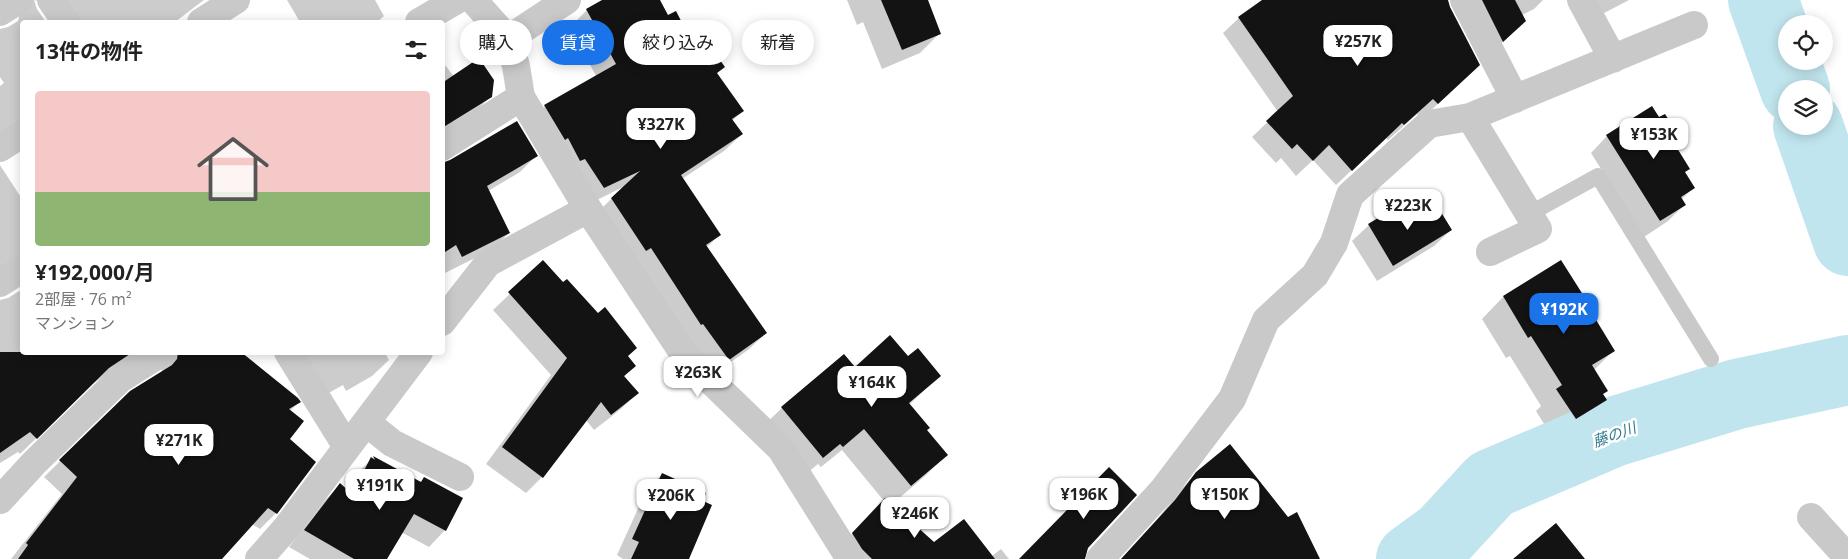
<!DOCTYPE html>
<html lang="ja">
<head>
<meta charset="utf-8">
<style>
	body { margin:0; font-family:"Open Sans","Noto Sans JP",sans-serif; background:#f2f2f2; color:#222; height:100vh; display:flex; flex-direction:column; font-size:19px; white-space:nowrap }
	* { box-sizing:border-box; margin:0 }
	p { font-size:16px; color:#767676 }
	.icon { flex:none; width:28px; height:28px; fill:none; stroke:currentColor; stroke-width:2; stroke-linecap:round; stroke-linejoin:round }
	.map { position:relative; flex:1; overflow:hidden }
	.drawer { position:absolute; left:20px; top:20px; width:425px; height:335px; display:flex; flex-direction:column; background:#fff; border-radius:5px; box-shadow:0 2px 12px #0003 }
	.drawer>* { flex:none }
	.banner { position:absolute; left:460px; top:20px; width:475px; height:45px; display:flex; gap:10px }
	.buttons { position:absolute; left:1778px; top:15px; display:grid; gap:10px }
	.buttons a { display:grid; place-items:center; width:55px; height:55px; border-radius:50%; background:#fff; box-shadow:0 2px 12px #0003; font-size:25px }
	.price { position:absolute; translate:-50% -42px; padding:0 11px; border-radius:10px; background:#fff; color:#222; font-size:16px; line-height:32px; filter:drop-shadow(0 1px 2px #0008) }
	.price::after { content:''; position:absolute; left:50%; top:30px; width:15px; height:11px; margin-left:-8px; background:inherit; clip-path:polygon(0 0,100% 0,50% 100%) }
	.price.active { background:#1a73e8; color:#fff }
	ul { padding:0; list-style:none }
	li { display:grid; align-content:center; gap:10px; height:265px; padding:0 15px }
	li span { display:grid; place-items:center; height:155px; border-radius:5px; color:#555 }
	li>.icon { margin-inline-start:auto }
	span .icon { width:90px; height:90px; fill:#fffc; stroke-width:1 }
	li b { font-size:21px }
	h2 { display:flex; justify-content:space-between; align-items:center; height:60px; padding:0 15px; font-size:21px }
	.pill { padding:0 18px; border-radius:22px; background:#fff; box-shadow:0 2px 12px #0003; font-size:18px; line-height:45px }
	.pill.active { background:#1a73e8; color:#fff }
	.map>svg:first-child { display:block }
	.shadow { fill:#0003 }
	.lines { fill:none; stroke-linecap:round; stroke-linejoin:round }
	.river { stroke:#c1e5ee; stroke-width:70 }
	.building { fill:#131313 }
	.service { stroke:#c9c9c9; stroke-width:16 }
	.minor { stroke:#c9c9c9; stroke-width:28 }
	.labels { text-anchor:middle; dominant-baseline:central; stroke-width:5; stroke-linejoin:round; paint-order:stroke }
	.water-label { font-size:15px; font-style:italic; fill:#317b8e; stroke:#fff }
</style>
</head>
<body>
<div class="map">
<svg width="1848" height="559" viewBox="0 0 1848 559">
	<rect width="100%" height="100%" fill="#fff"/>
	<path class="shadow" d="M0,0H204L175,22H58L42,2L34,0L37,9L46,22H22V122L0,135V86L4,83L0,77V29L8,27L18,21L19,17L16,7Z
		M287,0H375L384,16L377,22H300Z
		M605,0H658L668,17L696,52L724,67L716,74L742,111L732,121L742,134L724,151L682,179L719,235L706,248L766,333L748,350L711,376L594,216L623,187L587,205L528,123L545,106L596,76L570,27L587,10Z
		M847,0H926L939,34L920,53L882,69L863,22L857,25Z
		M1264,0H1447L1463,80L1422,119L1417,114L1388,140L1386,138L1336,185L1313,160L1296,176L1281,158L1276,163L1252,137L1278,112L1223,33L1239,18Z
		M1450,0H1543L1534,9L1522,15L1509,36L1487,57L1456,2Z
		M1576,0H1629L1587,22Z
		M446,66L454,77L491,96L474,113L442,133V68Z
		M1607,136L1682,143L1676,149L1688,169L1684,173L1693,188L1681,200L1684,205L1668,221L1644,237L1591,153Z
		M536,156L520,172L488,191L509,233L493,249L445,273L442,267V164Z
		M0,165L22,199V352H144L137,354L92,384L20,454L18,452L0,463V300L8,298L21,290L22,286L19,276L0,270Z
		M1417,217L1451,230L1434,246L1377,281L1352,241L1369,225Z
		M543,262L563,284L598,315L634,366L624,377L637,393L621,409L594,430L586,420L542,477L526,493L486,464L551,375L493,310Z
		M1560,262L1613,351L1594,370L1605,400L1584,421L1554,440L1536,411L1541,406L1510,356L1506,358L1482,319L1503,297Z
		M148,352H239L299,402L290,411L288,439L276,513L260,529L252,524L221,559H11L62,494L44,477L130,392L162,372L160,359Z
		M291,352H386L385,353L389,360L372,376L346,391L343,385L316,400Z
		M844,356L855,369L908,358L939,376L909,405L926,430L946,455L925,476L891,505L934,544L992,556L1001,549L1009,559H845L838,548L884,501L842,450L821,467L818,464L801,478L760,429L782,408Z
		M373,458L420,482L424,479L445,530L429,547L401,532L385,559H310L289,547L324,501L340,485L347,491L355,475Z
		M1197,473L1307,559H1121L1159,517L1181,489Z
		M662,474L688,559H623L617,555L646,491Z"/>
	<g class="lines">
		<path class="river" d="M1763,0L1795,89
			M1808,126L1848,241
			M1411,559L1444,535L1491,484L1613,432L1737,394L1848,370"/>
	</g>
	<path class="building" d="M602,0H660L668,15L676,11L696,50L707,42L725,67L717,73L744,111L732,119L743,134L681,175L721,235L706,245L767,333L729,360L703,324L701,325L651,248L646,251L611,198L640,171L604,188L585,159L580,161L568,138L565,140L544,105L616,64L586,9Z
		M881,0H928L941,34L902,50Z
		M1262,0H1448L1450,7L1480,65L1438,104L1433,99L1404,125L1402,123L1352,171L1329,145L1313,161L1297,144L1292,149L1266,121L1293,96L1238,17Z
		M1482,0H1515L1526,21L1503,42Z
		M479,58L494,80L492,97L442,128V83Z
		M1652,106L1659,117L1665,114L1684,143L1677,148L1690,169L1685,172L1695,188L1681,197L1686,205L1660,221L1606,135Z
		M517,121L538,156L487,186L510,233L462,257L456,245L442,254V163L450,160Z
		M1408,200L1417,215L1436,204L1452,230L1393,266L1368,224Z
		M543,260L563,282L567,279L598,313L605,307L637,348L628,356L636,366L624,376L639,393L611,415L601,402L543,478L502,447L567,358L508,292Z
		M1561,260L1592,309L1590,310L1615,351L1592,365L1608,391L1603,394L1607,400L1576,419L1556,389L1562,385L1531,336L1528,338L1503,296Z
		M890,335L908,356L918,348L941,376L909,403L930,428L927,430L948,455L911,486L864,429L843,447L840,444L823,458L781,407L844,354L855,367Z
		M0,352H133L109,368L37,439L30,432L0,453Z
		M178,352H241L298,398L301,402L289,409L304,421L290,439L316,462L277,514L268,508L222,559H18L28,545L26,543L77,477L59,460L130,391L172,365L177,359Z
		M1230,444L1288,517L1297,512L1320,559H1121L1175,500L1196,472Z
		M373,456L421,482L424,477L463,498L446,531L414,514L387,559H354L304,530L340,483L352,494L371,457L375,460Z
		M1109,467L1137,495L1088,548L1085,559H1019Z
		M662,473L706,493L703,501L712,505L689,559H631L639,542L632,539Z
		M885,498L934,542L964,519L995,559H872L862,549L852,533Z
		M1556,523L1585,559H1513Z"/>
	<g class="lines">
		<path class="service" d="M1529,214L1598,176L1711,359"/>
		<path class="minor" d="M51,0L66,22
			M473,0L508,39
			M567,0L508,39L516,66L521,97L588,209L685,356L781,449L850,559
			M1464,0L1515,99
			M1581,0L1613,59
			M0,12L19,0
			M201,22L236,0
			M419,22L457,0
			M1470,117L1538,229L1490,252
			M442,147L521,97
			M0,148L22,134
			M0,283L22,269
			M442,322L488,263L588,209
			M288,352L347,447
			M366,422L392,443L460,477
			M0,500L34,463L120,379L163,352
			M1811,517L1848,558
			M259,559L287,527L419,352
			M1100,559L1163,490L1232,399L1266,320L1315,275L1334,243L1350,195L1429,124L1470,117L1694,25"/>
	</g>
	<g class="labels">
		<g class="water-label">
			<text transform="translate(1614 434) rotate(-20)">藤の川</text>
		</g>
	</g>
</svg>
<div class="buttons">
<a><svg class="icon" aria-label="locate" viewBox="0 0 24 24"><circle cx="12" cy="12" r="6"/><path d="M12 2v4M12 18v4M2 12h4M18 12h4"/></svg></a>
<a><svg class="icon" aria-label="layers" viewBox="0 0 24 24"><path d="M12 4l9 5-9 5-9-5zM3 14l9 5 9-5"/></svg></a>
</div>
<b class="price" style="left:1358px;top:67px">¥257K</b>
<b class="price" style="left:661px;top:150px">¥327K</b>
<b class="price" style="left:1654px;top:160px">¥153K</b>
<b class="price" style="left:1408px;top:231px">¥223K</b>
<b class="price active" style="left:1564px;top:335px">¥192K</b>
<b class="price" style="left:698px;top:398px">¥263K</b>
<b class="price" style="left:872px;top:408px">¥164K</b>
<b class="price" style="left:179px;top:466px">¥271K</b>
<b class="price" style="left:380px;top:511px">¥191K</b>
<b class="price" style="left:1084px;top:520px">¥196K</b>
<b class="price" style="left:1225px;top:520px">¥150K</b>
<b class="price" style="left:671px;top:521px">¥206K</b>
<b class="price" style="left:915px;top:539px">¥246K</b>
<div class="banner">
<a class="pill">購入</a>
<a class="pill active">賃貸</a>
<a class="pill">絞り込み</a>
<a class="pill">新着</a>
</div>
<section class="drawer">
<h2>13件の物件<svg class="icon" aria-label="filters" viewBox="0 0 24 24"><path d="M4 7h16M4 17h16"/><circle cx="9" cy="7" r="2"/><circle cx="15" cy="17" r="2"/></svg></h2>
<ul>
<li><span style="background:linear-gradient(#f6c9c9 65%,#8fb573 0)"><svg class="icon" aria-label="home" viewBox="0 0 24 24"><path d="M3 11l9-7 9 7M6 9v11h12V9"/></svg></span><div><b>¥192,000/月</b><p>2部屋 · 76 m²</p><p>マンション</p></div></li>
</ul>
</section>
</div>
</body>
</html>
